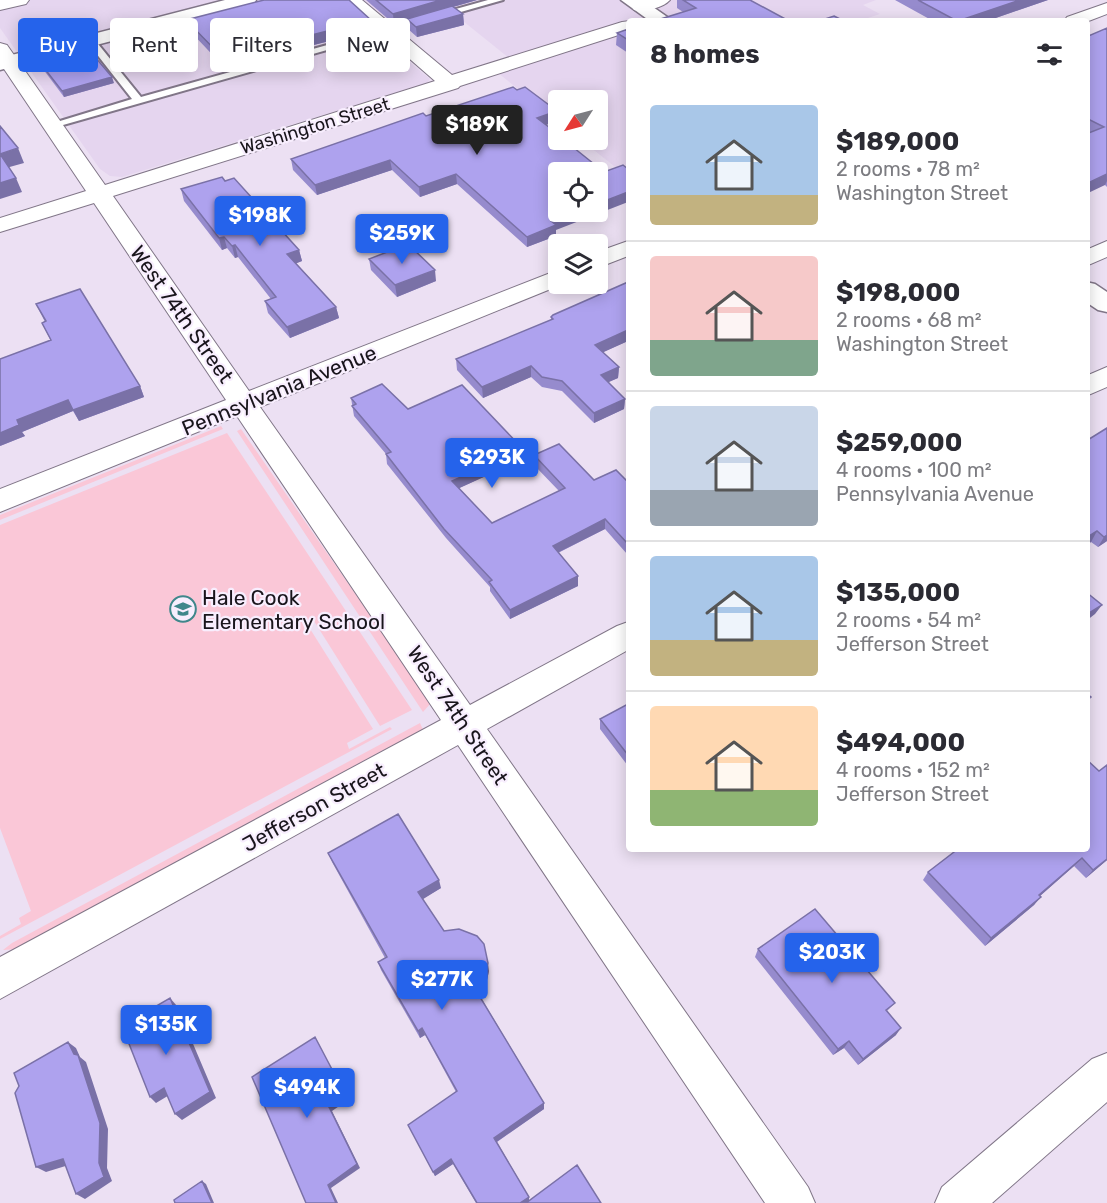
<!DOCTYPE html>
<html lang="en">
<head>
<meta charset="utf-8">
<style>
	body { margin:0; font-family:Rubik,sans-serif; background:#f7f7f7; color:#2b2b33; height:100vh; display:flex; flex-direction:column; font-size:22px; white-space:nowrap }
	* { box-sizing:border-box; margin:0 }
	p { font-size:20px; color:#7c7c81 }
	.icon { flex:none; width:33px; height:33px; fill:none; stroke:currentColor; stroke-width:2; stroke-linecap:round; stroke-linejoin:round }
	.map { position:relative; flex:1; overflow:hidden }
	.details { position:absolute; left:626px; top:18px; width:464px; height:834px; display:flex; flex-direction:column; background:#fff; border-radius:6px; box-shadow:0 3px 15px #0003 }
	.details>* { flex:none }
	.banner { position:absolute; left:18px; top:18px; width:518px; height:54px; display:flex; gap:12px }
	.needle { width:39px; rotate:234deg }
	.controls { position:absolute; left:548px; top:90px; display:grid; gap:12px }
	.controls a { display:grid; place-items:center; width:60px; height:60px; border-radius:6px; background:#fff; box-shadow:0 3px 15px #0003; font-size:30px }
	.price { position:absolute; translate:-50% -51px; padding:0 14px; border-radius:6px; background:#2563eb; color:#fff; font-size:20px; line-height:39px; filter:drop-shadow(0 2px 3px #0008) }
	.price::after { content:''; position:absolute; left:50%; top:36px; width:18px; height:14px; margin-left:-9px; background:inherit; clip-path:polygon(0 0,100% 0,50% 100%) }
	.price.current { background:#222; color:#fff }
	ul { padding:0; list-style:none }
	li { display:flex; align-items:center; gap:18px; height:150px; padding:0 24px }
	li+li { border-top:2px solid #e1e1e2 }
	li span { display:grid; place-items:center; flex:none; width:168px; height:120px; border-radius:6px; color:#555 }
	li>.icon { margin-inline-start:auto }
	span .icon { width:72px; height:72px; fill:#fffc; stroke-width:1 }
	li b { font-size:26px }
	h2 { display:flex; justify-content:space-between; align-items:center; height:72px; padding:0 24px; font-size:26px }
	.tag { padding:0 21px; border-radius:6px; background:#fff; box-shadow:0 3px 15px #0003; font-size:21px; line-height:54px }
	.tag.current { background:#2563eb; color:#fff }
	.map>svg:first-child { display:block }
	.built { fill:#e5d5ef }
	.green { fill:#fac7d7 }
	.lines { fill:none; stroke-linecap:round; stroke-linejoin:round }
	.service-casing { stroke:#817688; stroke-width:4 }
	.minor-casing { stroke:#817688; stroke-width:2 }
	.secondary-casing { stroke:#817688; stroke-width:3 }
	.service { fill:#fff; fill-rule:evenodd }
	.minor { fill:#fff; fill-rule:evenodd }
	.secondary { fill:#fff; fill-rule:evenodd }
	.wall { fill:#968bcd }
	.shaded-wall { fill:#7a71a7 }
	.building { fill:#aea2ee; stroke:#7a71a7; stroke-width:1.5 }
	.labels { text-anchor:middle; dominant-baseline:central; stroke-width:4.5; stroke-linejoin:round; paint-order:stroke }
	.far-street-label { font-size:18px; fill:#19151c; stroke:#f8eefe }
	.street-label { font-size:21px; fill:#19151c; stroke:#f8eefe }
	.poi-label { font-size:21px; fill:#19151c; stroke:#f8eefe; text-anchor:start }
</style>
</head>
<body>
<div class="map">
<svg width="1107" height="1203" viewBox="0 0 1107 1203">
	<rect width="100%" height="100%" fill="#ece0f3"/>
	<path class="built" d="M0,0H876L863,5L880,14L859,21H628V177L581,140H597V100H558V121L488,65L509,58L453,13L378,36L430,79L427,83L122,177L110,176L100,169L0,28Z"/>
	<path class="green" d="M221,426L223,429L0,520V515Z
		M241,429L431,703L423,712L237,431Z
		M227,433L412,710L380,726L314,621L307,624L373,729L347,743L349,749L390,727L392,729L0,939V936L21,924L19,918L31,911L0,828V525Z
		M420,723L424,732L391,746L18,949L3,950L12,943Z"/>
	<g class="lines">
		<g class="service-casing">
			<path id="service" d="M488,0H503L56,127H48L47,125L132,99L88,43V39H94L141,97Z"/>
		</g>
		<g class="minor-casing">
			<path id="minor" d="M0,0H29L26,4L0,10Z
				M342,0H362L452,75L622,22L630,21L628,32L460,86L458,88L113,196L249,391L558,270V284H563L260,407L470,705L617,626L628,622V650L487,729L808,1187L815,1203H765L458,745L0,999V957L441,720L237,416L0,512V489L226,400L94,203L0,232V218L86,191L0,63V43L7,45L105,185L435,81Z
				M641,0H670C663,8 644,12 634,10L631,6L634,2Z
				M1107,3V14L1086,22L1064,21L1067,17Z
				M628,241V256L597,268V252Z
				M1107,241V257L1086,266V250Z
				M1107,367V387L1086,396V376Z
				M1107,1053V1102L992,1203H935L942,1187L1092,1059Z"/>
		</g>
		<g class="secondary-casing">
			<path id="secondary" d="M225,0H256L254,4L0,70V58Z
				M621,0H643L673,21H650Z
				M1086,282L1095,284L1107,292V312L1098,310L1086,302Z"/>
		</g>
		<use href="#service" class="service"/>
		<use href="#minor" class="minor"/>
		<use href="#secondary" class="secondary"/>
	</g>
	<path class="wall" d="M366,0H477L453,7L463,14L464,25L417,37L408,29L407,20L394,24Z
		M677,0H750L683,12L677,8Z
		M895,0H1048L987,21H933Z
		M186,20H371L373,30L270,56L268,55L224,67L189,30Z
		M1107,28V187L1105,185L1088,134L1086,133V37Z
		M628,29V53L616,45L617,33Z
		M41,64L114,83L64,97L43,69Z
		M426,116L557,121L546,125L556,236L527,247L457,184L420,197L392,170L317,195L293,170L291,159Z
		M225,181L299,250L302,261L296,263L336,307L339,318L290,338L268,313L265,301L271,299L238,257L235,258L227,248L222,250L184,201L181,189Z
		M369,259L436,281L397,297L371,270Z
		M628,282V341L603,352L619,367L618,378L608,382L625,399L624,409L594,423L562,391L542,387L531,377L483,398L457,370L456,359L551,320V317Z
		M36,304L140,386L144,397L79,421L73,411L22,432L25,436L0,446L51,341L42,323L45,322Z
		M351,398L408,409L523,449V459L459,488L492,523L559,491L534,465V455L594,480H626L628,553L627,554L605,529L558,553L578,586L510,619L490,591V587L446,538L387,464L386,454L354,416Z
		M1086,441L1107,541L1098,547L1091,542L1086,545Z
		M628,704V766L600,729V719Z
		M958,849L1107,860L1086,878L1074,866L1040,896L1034,905L985,946L923,880L928,872Z
		M328,853L441,888L422,899L444,931L489,971L487,980L479,990L480,996L544,1103V1109L497,1142L529,1197V1201L601,1203H476L453,1164L435,1176L411,1130L456,1092L425,1035L420,1038L381,970L378,962L385,958L332,862Z
		M758,949L895,1003L887,1011L896,1035L858,1065L844,1048L833,1055L755,957Z"/>
	<path class="shaded-wall" d="M441,0H477L408,20L407,19V20L394,24L393,14Z
		M1020,0H1048L987,21H958Z
		M463,14L464,25L417,37L416,27Z
		M371,20L373,30L270,56L268,46Z
		M266,44L268,55L224,67L222,57Z
		M112,77L114,83L64,97L62,91Z
		M557,111V121L537,128V118Z
		M18,148L24,163L6,168L0,154Z
		M390,160L392,170L317,195L315,185Z
		M456,174L457,184L420,197L419,187Z
		M1107,174V181L1105,185L1086,194V184Z
		M16,178L22,192L0,199V183Z
		M628,192V202L556,230V236L527,247V237L551,221L578,212H597V204Z
		M224,237L227,248L222,250L219,238Z
		M235,245L238,257L235,258L232,246Z
		M299,250L302,261L290,266L287,254Z
		M435,270L436,281L397,297L395,285Z
		M336,307L339,318L290,338L287,327Z
		M628,330V341L595,356V345Z
		M531,366V377L483,398L482,387Z
		M619,367L618,378L600,386L601,375Z
		M140,386L144,397L79,421L73,410Z
		M625,399L624,409L594,423V413Z
		M68,400L73,411L22,432L25,436L0,446V433L17,420Z
		M523,449V459L453,491L452,481Z
		M605,519V529L553,555V546Z
		M1097,531L1091,542L1086,545V538Z
		M1107,535V541L1098,547L1104,537Z
		M578,576V586L510,619V610Z
		M1102,605L1095,614L1086,621V615Z
		M1082,858L1074,866L1032,903L1039,895Z
		M1107,859V860L1086,878L1093,870Z
		M439,880L441,888L420,901L418,892Z
		M1041,897L1034,905L985,946L991,938Z
		M488,963L489,971L487,980L478,991L479,990L480,998L478,999L475,985Z
		M170,998L177,1006L216,1098L182,1120L175,1114Z
		M422,1028L425,1035L420,1038L418,1031Z
		M901,1028L896,1035L858,1065L863,1059Z
		M315,1037L348,1100L332,1111L360,1168L331,1188L338,1203H336L328,1185L329,1107Z
		M849,1041L844,1048L833,1055L838,1049Z
		M68,1042L76,1048L80,1057L86,1062L108,1129L107,1168L112,1181L85,1199L76,1194L99,1163L74,1054Z
		M164,1088L171,1094L156,1103L150,1097Z
		M544,1103V1109L495,1143L494,1138Z
		M63,1159L72,1164L46,1172L36,1167Z
		M451,1159L453,1164L435,1176L433,1172Z
		M202,1181L206,1184L214,1203H212Z
		M529,1197V1201L527,1203H520Z"/>
	<path class="building" d="M264,0H349L371,20L268,46L266,44L222,57L186,20Z
		M376,0H441L393,14Z
		M683,0H750L789,21H654L696,8Z
		M918,0H1020L958,21H957Z
		M452,6L463,14L416,27L407,19Z
		M834,16L844,21H819Z
		M1107,28V174L1086,184V134L1104,127L1086,118V37Z
		M628,29V40L617,33Z
		M90,51L112,77L62,91L41,64Z
		M513,87L517,90L525,87L557,111L537,118L558,134V140H564L604,172L623,165L628,169V192L597,204V172H558V212H578L551,221L556,225L527,237L456,174L419,187L390,160L315,185L291,159L423,113L426,116Z
		M0,126L18,148L0,154Z
		M0,154L16,178L0,183Z
		M222,177L225,181L234,178L299,250L287,254L336,307L287,327L265,301L276,297L235,245L232,246L224,237L219,238L181,189Z
		M408,244L435,270L395,285L369,259Z
		M628,282V330L595,345L619,367L601,375L625,399L594,413L562,381L542,377L531,366L482,387L456,359L553,319L551,317L553,315Z
		M80,289L140,386L73,410L68,400L17,420L19,425L0,433V359L51,340L42,323L46,321L36,304Z
		M382,384L408,409L462,385L523,449L452,481L492,523L565,488L534,455L559,444L594,480L616,470L626,480L628,479V544L605,519L553,546L578,576L510,610L489,582L492,580L444,529L386,454L391,452L352,406L356,404L351,398Z
		M1107,428V535L1104,537L1097,531L1086,538V441Z
		M1086,592L1102,605L1086,615Z
		M1086,693L1091,697L1086,701Z
		M628,704V755L600,719Z
		M1086,759L1099,771L1107,765V859L1093,870L1082,858L1039,895L1041,897L991,938L928,872L958,849H1086Z
		M398,814L439,880L418,892L444,931L459,929L477,936L484,944L488,963L485,973L475,985L479,990L477,992L544,1103L494,1138L529,1197L520,1203H477L451,1159L433,1172L408,1125L457,1091L422,1028L418,1031L378,962L387,957L328,853Z
		M815,909L895,1003L886,1010L901,1028L863,1059L849,1041L838,1049L758,949Z
		M170,998L210,1092L175,1114L164,1088L150,1097L122,1026Z
		M315,1037L346,1096L329,1107L357,1164L328,1185L336,1203H306L252,1077Z
		M68,1042L74,1054L78,1055L100,1123L99,1163L104,1177L76,1194L63,1159L36,1167L15,1093L19,1086L14,1073Z
		M577,1165L601,1203H526Z
		M202,1181L212,1203H175L174,1200Z"/>
	<defs>
		<g id="school-ring" transform="scale(1.35)"><circle r="9.5" fill="#f8eefe" stroke="#3f878b" stroke-width="1.5"/><path d="M0-5L7-2L0 1L-7-2ZM-4 1L0 2.5L4 1V4Q0 6-4 4Z" fill="#3f878b"/></g>
	</defs>
	<g fill-rule="evenodd">
		<use href="#school-ring" x="183" y="609"/>
	</g>
	<g class="labels">
		<g class="far-street-label">
			<text transform="translate(315 126) rotate(-17)">Washington Street</text>
		</g>
		<g class="street-label">
			<text transform="translate(182 314) rotate(55)">West 74th Street</text>
			<text transform="translate(279 390) rotate(-22)">Pennsylvania Avenue</text>
			<text transform="translate(458 715) rotate(56)">West 74th Street</text>
			<text transform="translate(314 807) rotate(-29)">Jefferson Street</text>
		</g>
		<g class="poi-label">
			<text x="202" y="597">Hale Cook<tspan x="202" dy="24">Elementary School</tspan></text>
		</g>
	</g>
</svg>
<div class="controls">
<a><svg class="needle" viewBox="-14 -14 28 28"><path d="M0-13l5 13h-10z" fill="#e53935"/><path d="M0 13l5-13h-10z" fill="#7c7c81"/></svg></a>
<a><svg class="icon" aria-label="locate" viewBox="0 0 24 24"><circle cx="12" cy="12" r="6"/><path d="M12 2v4M12 18v4M2 12h4M18 12h4"/></svg></a>
<a><svg class="icon" aria-label="layers" viewBox="0 0 24 24"><path d="M12 4l9 5-9 5-9-5zM3 14l9 5 9-5"/></svg></a>
</div>
<b class="price current" style="left:477px;top:156px">$189K</b>
<b class="price" style="left:260px;top:247px">$198K</b>
<b class="price" style="left:402px;top:265px">$259K</b>
<b class="price" style="left:492px;top:489px">$293K</b>
<b class="price" style="left:832px;top:984px">$203K</b>
<b class="price" style="left:442px;top:1011px">$277K</b>
<b class="price" style="left:166px;top:1056px">$135K</b>
<b class="price" style="left:307px;top:1119px">$494K</b>
<div class="banner">
<a class="tag current">Buy</a>
<a class="tag">Rent</a>
<a class="tag">Filters</a>
<a class="tag">New</a>
</div>
<section class="details">
<h2>8 homes<svg class="icon" aria-label="filters" viewBox="0 0 24 24"><path d="M4 7h16M4 17h16"/><circle cx="9" cy="7" r="2"/><circle cx="15" cy="17" r="2"/></svg></h2>
<ul>
<li><span style="background:linear-gradient(#a9c7e8 75%,#c2b280 0)"><svg class="icon" aria-label="home" viewBox="0 0 24 24"><path d="M3 11l9-7 9 7M6 9v11h12V9"/></svg></span><div><b>$189,000</b><p>2 rooms · 78 m²</p><p>Washington Street</p></div></li>
<li><span style="background:linear-gradient(#f6c9c9 70%,#7fa58c 0)"><svg class="icon" aria-label="home" viewBox="0 0 24 24"><path d="M3 11l9-7 9 7M6 9v11h12V9"/></svg></span><div><b>$198,000</b><p>2 rooms · 68 m²</p><p>Washington Street</p></div></li>
<li><span style="background:linear-gradient(#c9d6e8 70%,#9aa5b1 0)"><svg class="icon" aria-label="home" viewBox="0 0 24 24"><path d="M3 11l9-7 9 7M6 9v11h12V9"/></svg></span><div><b>$259,000</b><p>4 rooms · 100 m²</p><p>Pennsylvania Avenue</p></div></li>
<li><span style="background:linear-gradient(#a9c7e8 70%,#c2b280 0)"><svg class="icon" aria-label="home" viewBox="0 0 24 24"><path d="M3 11l9-7 9 7M6 9v11h12V9"/></svg></span><div><b>$135,000</b><p>2 rooms · 54 m²</p><p>Jefferson Street</p></div></li>
<li><span style="background:linear-gradient(#ffd9b3 70%,#8fb573 0)"><svg class="icon" aria-label="home" viewBox="0 0 24 24"><path d="M3 11l9-7 9 7M6 9v11h12V9"/></svg></span><div><b>$494,000</b><p>4 rooms · 152 m²</p><p>Jefferson Street</p></div></li>
</ul>
</section>
</div>
</body>
</html>
